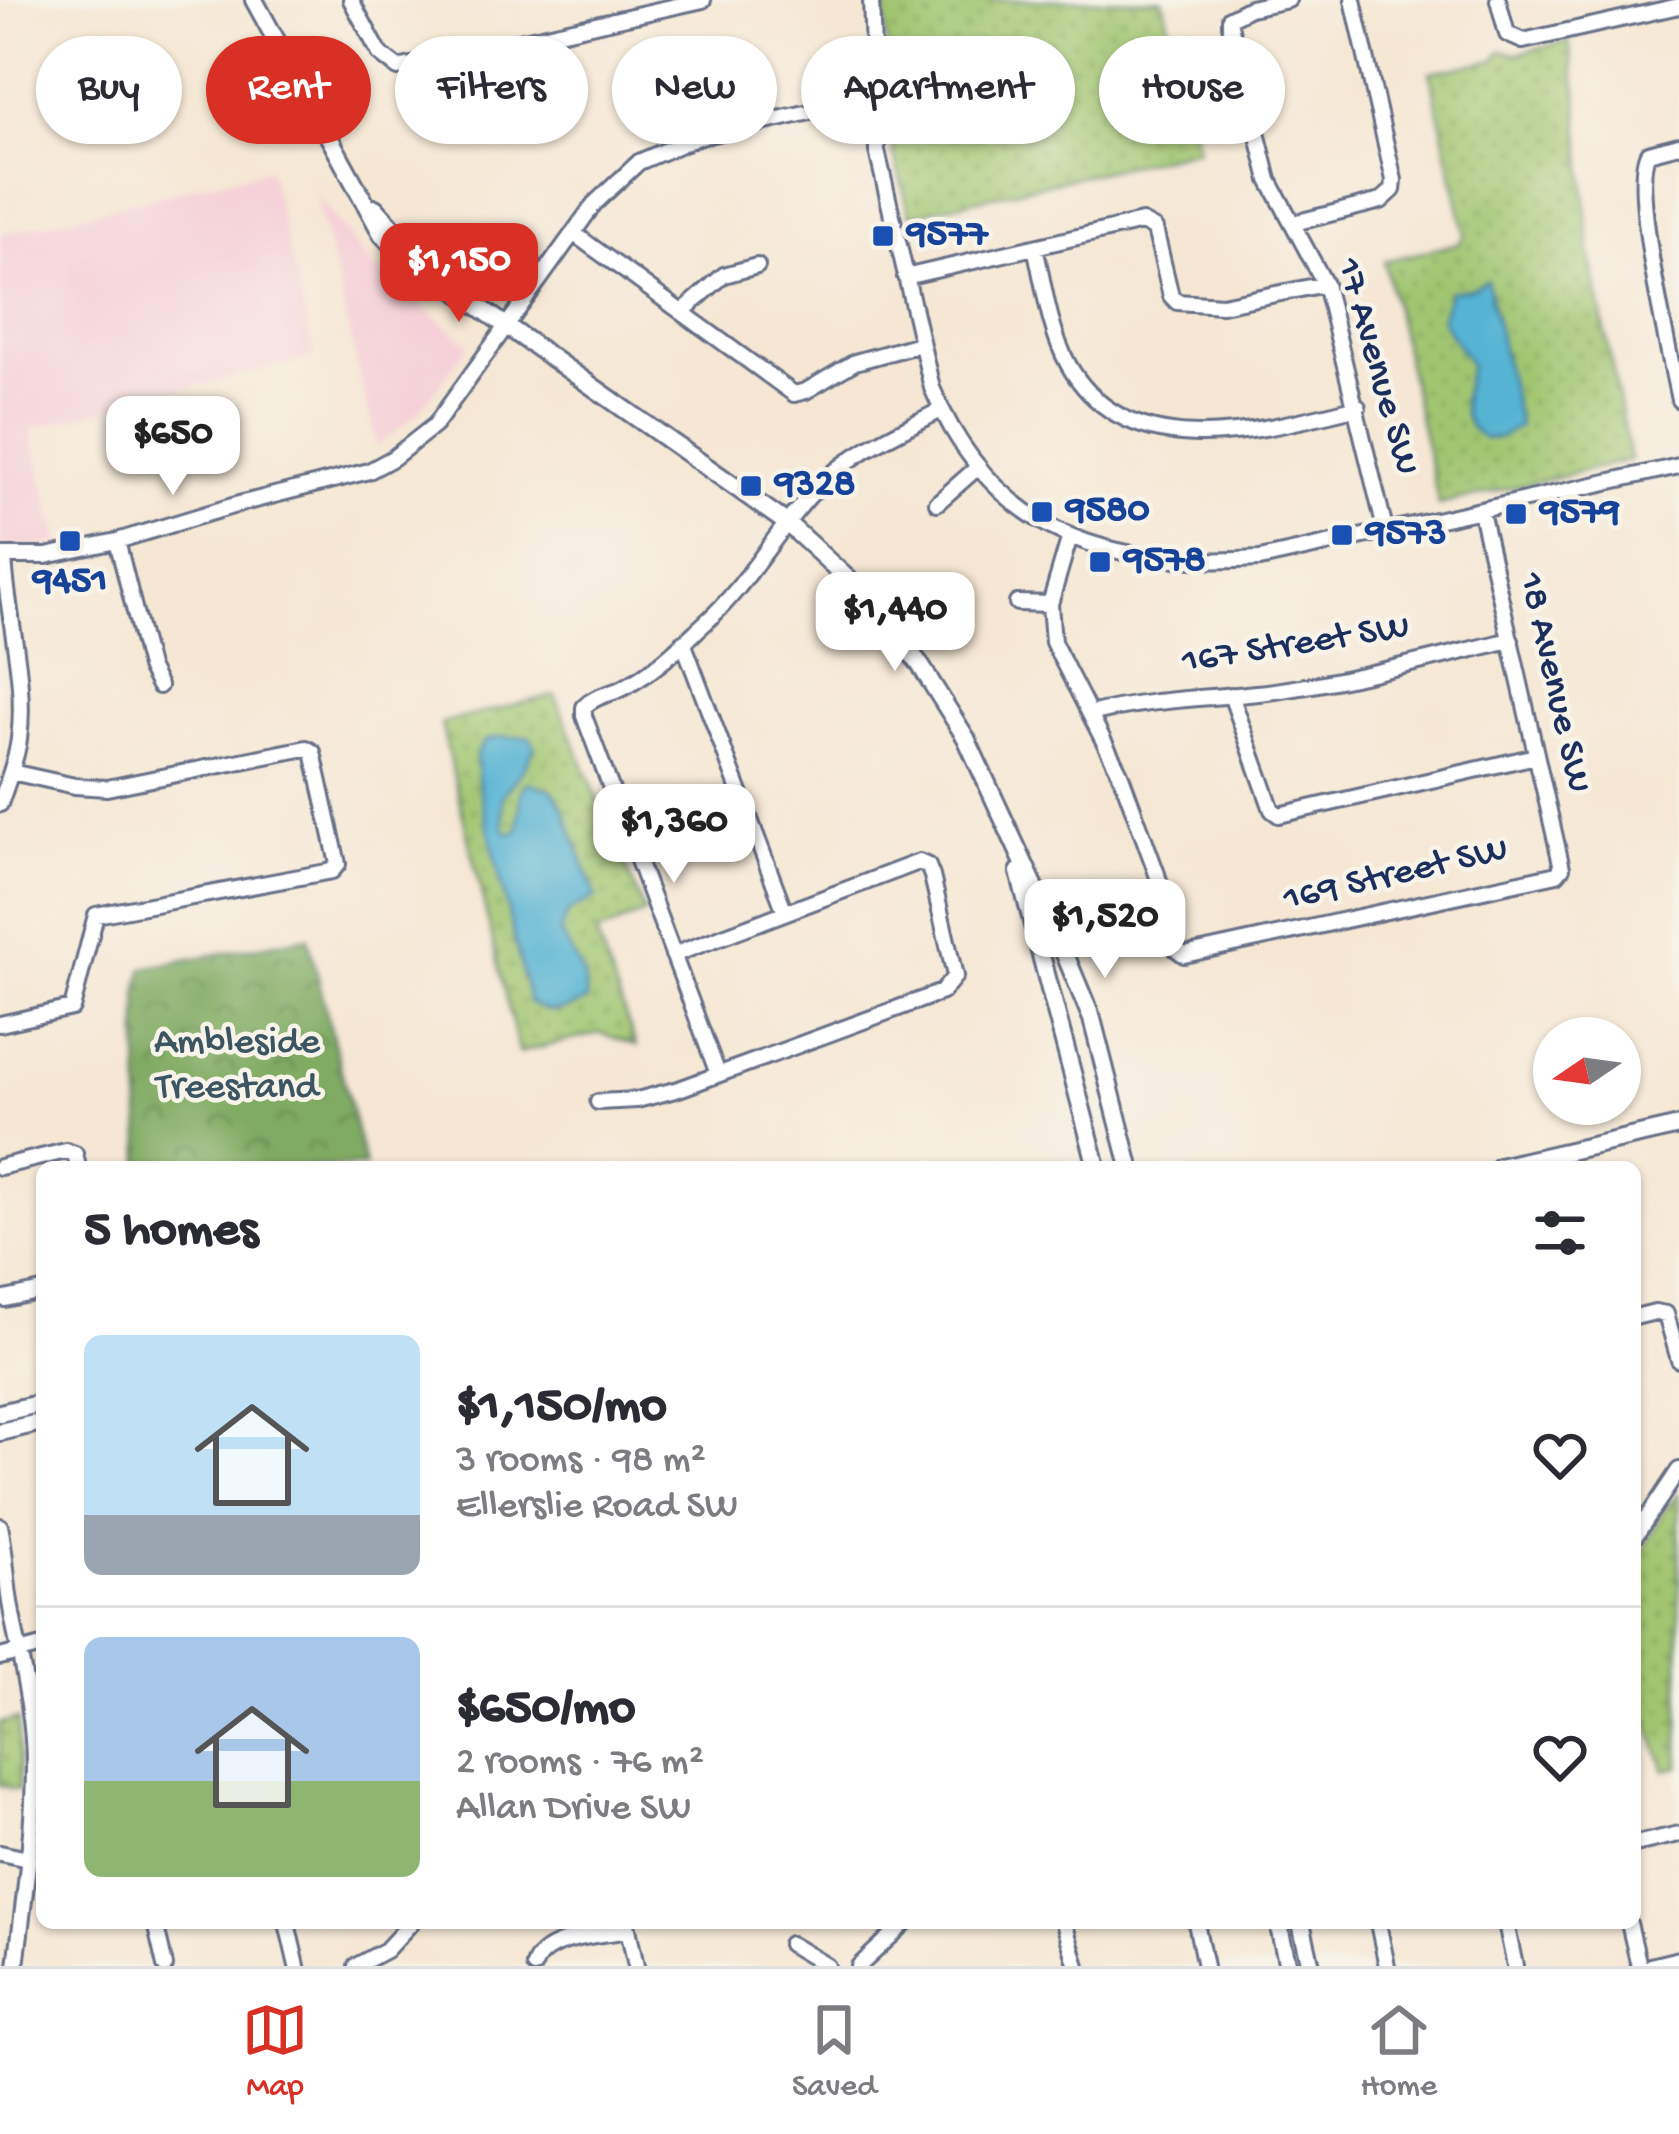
<!DOCTYPE html>
<html lang="en">
<head>
<meta charset="utf-8">
<style>
	body { margin:0; font-family:"Gochi Hand",sans-serif; background:#f7f7f7; color:#2b2b33; height:100vh; display:flex; flex-direction:column; font-size:45px; white-space:nowrap }
	* { box-sizing:border-box; margin:0 }
	p { font-size:39px; color:#7c7c81 }
	.icon { flex:none; width:66px; height:66px; fill:none; stroke:currentColor; stroke-width:2; stroke-linecap:round; stroke-linejoin:round }
	.map { position:relative; flex:1; overflow:hidden }
	.drawer { position:absolute; left:36px; top:1161px; width:1605px; height:768px; display:flex; flex-direction:column; background:#fff; border-radius:18px; box-shadow:0 3px 9px #0004 }
	.drawer>* { flex:none }
	.hud { position:absolute; left:36px; top:36px; width:1608px; height:108px; display:flex; gap:24px }
	.needle { width:78px; rotate:257deg }
	.buttons { position:absolute; left:1533px; top:1017px; display:grid; gap:24px }
	.buttons a { display:grid; place-items:center; width:108px; height:108px; border-radius:50%; background:#fff; box-shadow:0 3px 9px #0004; font-size:60px }
	.price { position:absolute; translate:-50% -102px; padding:0 27px; border-radius:24px; background:#fff; color:#222; font-size:39px; line-height:78px; filter:drop-shadow(0 3px 6px #0008) }
	.price::after { content:''; position:absolute; left:50%; top:72px; width:36px; height:27px; margin-left:-18px; background:inherit; clip-path:polygon(0 0,100% 0,50% 100%) }
	.price.current { background:#d93025; color:#fff }
	ul { padding:0; list-style:none }
	li { display:flex; align-items:center; gap:36px; height:300px; padding:0 48px }
	li+li { border-top:3px solid #e1e1e2 }
	li span { display:grid; place-items:center; flex:none; width:336px; height:240px; border-radius:18px; color:#555 }
	li>.icon { margin-inline-start:auto }
	span .icon { width:144px; height:144px; fill:#fffc; stroke-width:1 }
	li b { font-size:51px }
	h2 { display:flex; justify-content:space-between; align-items:center; height:144px; padding:0 48px; font-size:51px }
	.pill { padding:0 42px; border-radius:54px; background:#fff; box-shadow:0 3px 9px #0004; font-size:42px; line-height:108px }
	.pill.current { background:#d93025; color:#fff }
	.dock { display:flex; justify-content:space-around; align-items:center; height:168px; border-top:3px solid #e1e1e2; background:#fff; font-size:33px; color:#7c7c81 }
	.dock a { display:grid; justify-items:center; gap:6px }
	.dock .current { color:#d93025 }
	.map>svg:first-child { display:block }
	.built { fill:#f6cfd8 }
	.forest { fill:url(#forest-crowns); stroke:#4e6d60; stroke-width:3 }
	.park { fill:url(#park-dots); stroke:#5e7a68; stroke-width:3 }
	.water { fill:#55b3d3; stroke:#387198; stroke-width:3 }
	.lines { fill:none; stroke-linecap:round; stroke-linejoin:round }
	.minor-casing { stroke:#676f87; stroke-width:20 }
	.major-casing { stroke:#676f87; stroke-width:22 }
	.minor { stroke:#fff; stroke-width:14 }
	.major { stroke:#fff; stroke-width:16 }
	.transit-dot { fill:#1a4fb4; stroke:#f7f3e8; stroke-width:4.5 }
	.labels { text-anchor:middle; dominant-baseline:central; stroke-width:9; stroke-linejoin:round; paint-order:stroke }
	.transit-label { font-size:39px; font-weight:bold; fill:#164399; stroke:#f7f3e8; text-anchor:start }
	.street-label { font-size:39px; fill:#1b2f5e; stroke:#f7f3e8 }
	.park-label { font-size:39px; fill:#3c5563; stroke:#f7f3e8 }
</style>
</head>
<body>
<div class="map">
<svg width="1679" height="1966" viewBox="0 0 1679 1966">
	<defs>
		<pattern id="forest-crowns" width="20" height="18" patternUnits="userSpaceOnUse" patternTransform="scale(3)"><rect width="20" height="18" fill="#80ab63"/><path d="M2 6a3 3 0 1 1 6 0M12 15a3 3 0 1 1 6 0" fill="none" stroke="#688c55"/></pattern>
		<pattern id="park-dots" width="8" height="8" patternUnits="userSpaceOnUse" patternTransform="scale(3)"><rect width="8" height="8" fill="#a1c671"/><path d="M2 2h.1M6 6h.1" fill="none" stroke="#8aaa64" stroke-width="1.8" stroke-linecap="round"/></pattern>
	</defs>
	<rect width="100%" height="100%" fill="#f7f3e8"/>
	<filter id="ink" filterUnits="userSpaceOnUse"><feTurbulence type="fractalNoise" baseFrequency=".00833" numOctaves="2"/><feDisplacementMap in="SourceGraphic" scale="24" xChannelSelector="R" yChannelSelector="G"/><feConvolveMatrix kernelMatrix="1 2 1 2 8 2 1 2 1" color-interpolation-filters="sRGB"/></filter>
	<filter id="wash" filterUnits="userSpaceOnUse"><feTurbulence type="fractalNoise" baseFrequency=".004" numOctaves="4" result="noise"/><feDisplacementMap in="SourceGraphic" scale="48" xChannelSelector="R" yChannelSelector="G"/><feGaussianBlur stdDeviation="2.7" result="paint"/><feColorMatrix in="noise" values="0 0 0 0 0 0 0 0 0 0 0 0 0 0 0 0 0 1.4 0 .05"/><feComposite in="paint" operator="in"/></filter>
	<g filter="url(#wash)">
		<rect width="100%" height="100%" fill="#f5e7d3"/>
		<path class="built" d="M269,169L315,357L31,429L59,543L19,549L0,546V234Z
			M315,193L370,264L469,344L420,411L377,447Z"/>
		<path class="forest" d="M308,937L365,1167H141L138,994L143,968Z"/>
		<path class="park" d="M884,0H1163L1198,149L910,215L893,152Z
			M1569,41L1577,91L1590,252L1630,460L1439,505L1384,261L1460,243L1465,234L1430,72L1495,60L1501,51L1516,54Z
			M555,695L645,913L596,934L636,1045L600,1033L519,1053L441,723Z
			M1679,1493V1767L1665,1770L1635,1685V1565L1664,1510Z
			M18,1719L19,1790L0,1785V1723Z"/>
		<path class="water" d="M1487,280L1519,426L1500,437L1484,439C1454,420 1462,395 1470,365L1441,319L1450,291L1471,288Z
			M498,737H530L535,746L526,765L502,796L504,828L509,834L518,831L521,792L527,782L552,790L564,809L596,897L568,912L560,932L584,976L587,1001C565,1010 550,1018 529,1002L479,788L476,754L486,740Z"/>
	</g>
	<g filter="url(#ink)">
		<g class="lines">
			<g class="minor-casing">
				<path id="minor" d="M351,0L380,54L398,68L703,0
					M871,0L877,151L932,388C995,538 1111,568 1260,559L1679,466
					M1288,0L1250,8L1230,18V25L1269,180L1325,284L1386,533
					M1498,0L1507,34L1523,41L1679,6
					M1679,145L1648,153C1630,185 1670,356 1679,400
					M1294,223L1381,201L1393,190L1394,180L1353,0
					M573,233L794,394L806,391L855,362L920,344
					M1035,247C1044,285 1049,329 1068,364C1127,470 1264,430 1358,407
					M905,277L1142,222L1155,229L1171,296L1177,302L1222,305L1325,284
					M683,311L724,275L757,266
					M937,503L978,467
					M1070,536L1050,604L1053,642L1120,773L1157,874L1176,949L1184,955L1557,874L1562,868L1481,512
					M117,541L149,667L159,686
					M0,556H46L117,541L239,504L369,471L393,458L435,425L594,204L639,162L695,138L872,98
					M1017,603L1050,604
					M683,642L785,912
					M1231,695L1272,810L1279,815L1536,756
					M1090,714C1152,698 1212,699 1275,691C1354,680 1433,658 1511,640
					M0,804C7,783 16,762 19,739C27,680 7,617 4,557
					M0,1024L72,1008L96,915L332,871L338,864L313,752L306,748L107,788L75,786L11,772
					M718,1074L584,716V707C595,695 610,695 625,687C654,672 680,646 704,624C751,582 778,525 823,482C856,450 901,431 941,410
					M598,1102L637,1100L679,1089L942,992L955,976L932,876L928,866L919,862L673,955
					M0,1167L66,1151L75,1154L78,1167
					M5,1299L42,1291
					M1635,1317L1655,1312L1666,1314L1679,1360
					M0,1526C6,1554 6,1581 11,1608C20,1661 34,1710 34,1764C34,1831 24,1899 16,1966
					M1635,1536L1679,1470
					M0,1657L42,1646
					M1635,1844L1679,1834
					M0,1853L28,1859
					M155,1923L165,1966
					M287,1923L297,1966
					M1064,1923L1077,1966
					M1196,1923L1205,1966
					M1378,1923L1387,1966
					M1506,1923L1515,1966
					M1629,1923L1639,1966
					M627,1924L636,1966
					M790,1944L827,1966
					M356,1966L386,1950L411,1923
					M534,1966C544,1936 600,1936 628,1930
					M859,1966L905,1923
					M1650,1966L1679,1959"/>
			</g>
			<g class="major-casing">
				<path id="major" d="M254,0L382,234L410,263L441,280L788,524L861,591L919,663L966,738L1057,935L1092,1019L1130,1167
					M375,208L438,277
					M1019,872L1097,1167
					M1499,1167L1679,1126
					M0,1413L42,1403
					M0,1432L42,1422
					M1278,1923L1288,1966
					M1301,1923L1311,1966"/>
			</g>
			<use href="#minor" class="minor"/>
			<use href="#major" class="major"/>
		</g>
	</g>
	<g class="transit-dot">
		<rect x="871" y="224" width="24" height="24" rx="6"/>
		<rect x="739" y="474" width="24" height="24" rx="6"/>
		<rect x="1030" y="500" width="24" height="24" rx="6"/>
		<rect x="1504" y="502" width="24" height="24" rx="6"/>
		<rect x="1330" y="523" width="24" height="24" rx="6"/>
		<rect x="58" y="529" width="24" height="24" rx="6"/>
		<rect x="1088" y="550" width="24" height="24" rx="6"/>
	</g>
	<g class="labels">
		<g class="transit-label">
			<text x="907" y="236">9577</text>
			<text x="775" y="486">9328</text>
			<text x="1066" y="512">9580</text>
			<text x="1540" y="514">9579</text>
			<text x="1366" y="535">9573</text>
			<text x="1124" y="562">9578</text>
			<text x="70" y="583" text-anchor="middle">9451</text>
		</g>
		<g class="street-label">
			<text transform="translate(1376 367) rotate(74)">17 Avenue SW</text>
			<text transform="translate(1296 646) rotate(-9)">167 Street SW</text>
			<text transform="translate(1553 683) rotate(77)">18 Avenue SW</text>
			<text transform="translate(1396 876) rotate(-13)">169 Street SW</text>
		</g>
		<g class="park-label">
			<text x="237" y="1044">Ambleside<tspan x="237" dy="45">Treestand</tspan></text>
		</g>
	</g>
</svg>
<div class="buttons">
<a><svg class="needle" viewBox="-14 -14 28 28"><path d="M0-13l5 13h-10z" fill="#e53935"/><path d="M0 13l5-13h-10z" fill="#7c7c81"/></svg></a>
</div>
<b class="price current" style="left:459px;top:325px">$1,150</b>
<b class="price" style="left:173px;top:498px">$650</b>
<b class="price" style="left:895px;top:674px">$1,440</b>
<b class="price" style="left:674px;top:886px">$1,360</b>
<b class="price" style="left:1105px;top:981px">$1,520</b>
<div class="hud">
<a class="pill">Buy</a>
<a class="pill current">Rent</a>
<a class="pill">Filters</a>
<a class="pill">New</a>
<a class="pill">Apartment</a>
<a class="pill">House</a>
</div>
<section class="drawer">
<h2>5 homes<svg class="icon" aria-label="filters" viewBox="0 0 24 24"><path d="M4 7h16M4 17h16"/><circle cx="9" cy="7" r="2"/><circle cx="15" cy="17" r="2"/></svg></h2>
<ul>
<li><span style="background:linear-gradient(#bfe0f5 75%,#9aa5b1 0)"><svg class="icon" aria-label="home" viewBox="0 0 24 24"><path d="M3 11l9-7 9 7M6 9v11h12V9"/></svg></span><div><b>$1,150/mo</b><p>3 rooms · 98 m²</p><p>Ellerslie Road SW</p></div><svg class="icon" aria-label="heart" viewBox="0 0 24 24"><path d="M12 20l-8-8c-3-5 5-10 8-4 3-6 11-1 8 4z"/></svg></li>
<li><span style="background:linear-gradient(#a9c7e8 60%,#8fb573 0)"><svg class="icon" aria-label="home" viewBox="0 0 24 24"><path d="M3 11l9-7 9 7M6 9v11h12V9"/></svg></span><div><b>$650/mo</b><p>2 rooms · 76 m²</p><p>Allan Drive SW</p></div><svg class="icon" aria-label="heart" viewBox="0 0 24 24"><path d="M12 20l-8-8c-3-5 5-10 8-4 3-6 11-1 8 4z"/></svg></li>
</ul>
</section>
</div>
<nav class="dock">
<a class="current"><svg class="icon" aria-label="map" viewBox="0 0 24 24"><path d="M3 6l6-2 6 2 6-2v14l-6 2-6-2-6 2zM9 4v14M15 6v14"/></svg>Map</a>
<a><svg class="icon" aria-label="saved" viewBox="0 0 24 24"><path d="M7 4h10v16l-5-4-5 4z"/></svg>Saved</a>
<a><svg class="icon" aria-label="home" viewBox="0 0 24 24"><path d="M3 11l9-7 9 7M6 9v11h12V9"/></svg>Home</a>
</nav>
</body>
</html>
